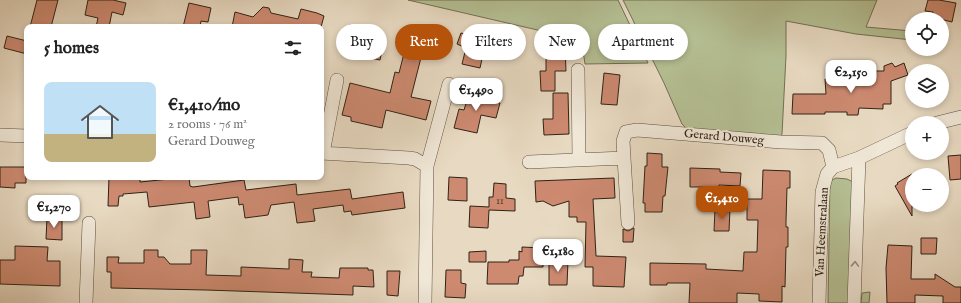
<!DOCTYPE html>
<html lang="en">
<head>
<meta charset="utf-8">
<style>
	body { margin:0; font-family:"IM FELL English",serif; background:#f6f6f6; color:#222; height:100vh; display:flex; flex-direction:column; font-size:15px; white-space:nowrap }
	* { box-sizing:border-box; margin:0 }
	p { font-size:13px; color:#767676 }
	.icon { flex:none; width:22px; height:22px; fill:none; stroke:currentColor; stroke-width:2; stroke-linecap:round; stroke-linejoin:round }
	.map { position:relative; flex:1; overflow:hidden }
	.sheet { position:absolute; left:24px; top:24px; width:300px; height:156px; display:flex; flex-direction:column; background:#fff; border-radius:8px; box-shadow:0 2px 6px #0003 }
	.sheet>* { flex:none }
	.guide { position:absolute; left:336px; top:24px; width:380px; height:36px; display:flex; gap:8px }
	.buttons { position:absolute; left:905px; top:12px; display:grid; gap:8px }
	.buttons a { display:grid; place-items:center; width:44px; height:44px; border-radius:50%; background:#fff; box-shadow:0 2px 6px #0003; font-size:20px }
	.price { position:absolute; translate:-50% -34px; padding:0 9px; border-radius:8px; background:#fff; color:#222; font-size:13px; line-height:26px; filter:drop-shadow(0 1px 2px #0008) }
	.price::after { content:''; position:absolute; left:50%; top:24px; width:12px; height:9px; margin-left:-6px; background:inherit; clip-path:polygon(0 0,100% 0,50% 100%) }
	.price.current { background:#b45309; color:#fff }
	ul { padding:0; list-style:none }
	li { display:flex; align-items:center; gap:12px; height:100px; padding:0 20px }
	li+li { border-top:1px solid #e0e0e0 }
	li span { display:grid; place-items:center; flex:none; width:112px; height:80px; border-radius:8px; color:#555 }
	li>.icon { margin-inline-start:auto }
	span .icon { width:48px; height:48px; fill:#fffc; stroke-width:1 }
	li b { font-size:17px }
	h2 { display:flex; justify-content:space-between; align-items:center; height:48px; padding:0 20px; font-size:17px }
	.chip { padding:0 14px; border-radius:18px; background:#fff; box-shadow:0 2px 6px #0003; font-size:14px; line-height:36px }
	.chip.current { background:#b45309; color:#fff }
	.map>svg:first-child { display:block }
	.green { fill:#b5c094; stroke:#727154 }
	.building { fill:#cd8a71; stroke:#302214 }
	.lines { fill:none; stroke-linecap:round; stroke-linejoin:round }
	.minor-casing { stroke:#5e5040; stroke-width:14 }
	.minor { stroke:#f0e7d7; stroke-width:13 }
	.oneway { stroke:#9a8e7f }
	.labels { text-anchor:middle; dominant-baseline:central; stroke-width:4; stroke-linejoin:round; paint-order:stroke }
	.number-label { font-size:10px; fill:#573c2b }
	.street-label { font-size:12px; fill:#302214; stroke:#f0e7d7 }
</style>
</head>
<body>
<div class="map">
<svg width="961" height="303" viewBox="0 0 961 303">
	<rect width="100%" height="100%" fill="#e8dac2"/>
	<filter id="stains"><feTurbulence type="fractalNoise" baseFrequency=".005" numOctaves="4"/><feColorMatrix values="0 0 0 0 .2 0 0 0 0 .09 0 0 0 0 .02 0 0 0 .5 -.17"/></filter>
	<radialGradient id="worn" r=".72"><stop offset=".6" stop-color="#630" stop-opacity="0"/><stop offset="1" stop-color="#630" stop-opacity=".3"/></radialGradient>
	<path class="green" d="M408,0H618L648,63L585,64L582,44L572,38Z
		M623,0H877L866,27L912,31V40L856,34L786,21V56L782,134L780,138L687,129L682,124L664,83Z
		M836,178L847,179L853,182L850,303H828L830,181Z
		M870,292L869,303H861L862,293Z"/>
	<path class="building" d="M37,0H58L51,27H30Z
		M88,0H113L126,3L123,15L112,12L109,27H96L98,18L85,15Z
		M928,0H939L956,3L952,22L932,17L933,12L925,11Z
		M189,3L211,8L208,22L201,21L200,27H183Z
		M263,7L269,8L271,13L298,19L301,9L317,13L324,16L321,27H232L235,12L253,17Z
		M349,25L359,27L363,25L373,26L369,45L382,51L380,60L356,55L358,48L344,44Z
		M411,26L428,30L411,97L431,101L426,120L386,110L382,128L351,121V117L342,115L350,83L390,93L395,72L399,73Z
		M461,33L490,40L487,51L484,50L480,68L462,64L466,48L457,44Z
		M7,36L27,41V54L4,48Z
		M546,46H565L566,71H555V91H541L540,71H546Z
		M892,63L895,67L904,63L908,75L891,81V104H883V109L859,108L858,115H847V112H825V114H792L793,94H826L825,79L874,82V71H884V66Z
		M604,73L620,75L617,105L601,104Z
		M471,91L483,94L482,98L500,103L496,118L481,115L477,133L454,128L459,109L464,110L468,97H469Z
		M553,93H568L569,134L544,135L543,119H553Z
		M647,153L662,154V167H668L665,196H663L662,212H645V203H643L645,166H647Z
		M961,155V179L950,180L948,156Z
		M0,167H26V183H15V188L0,187Z
		M690,168L720,169V172L741,173L740,186L719,185V200H706V187H690Z
		M763,170L790,171V188H787L786,221V227H788V247H786L785,287L782,286V302L759,301V294L737,293V303H689L690,283H667V285H650V263L706,264V269L743,271L744,252H757L758,220H747V199H762Z
		M912,174V216L895,186L898,184L897,183Z
		M109,177L140,178V182L189,177L190,186L193,187L244,180L246,190L296,184L297,195L350,189L352,199L403,192L405,208L352,215L351,211L344,212L343,205L313,209L315,221L297,223L294,202L271,205L268,215L245,218L243,204L239,205L238,197L208,201L210,217L196,219L194,202L149,207L147,192L123,194V196H119L118,206H108Z
		M449,177L467,178V201L448,200Z
		M614,178L615,198L593,199L596,256L626,257L624,287L593,286V267H585L586,222H577V217H569V201L553,206L543,201L536,202L535,181Z
		M494,183L506,184V198L515,199V211L489,210L488,228L469,227L470,206L489,207V197H493Z
		M715,209H730L729,231H714Z
		M47,218L62,219V240L46,239Z
		M634,228L633,242H623V229L628,231Z
		M921,238H937L936,254H921Z
		M888,245L912,246L911,279H935V274L955,287H961V303H943V296L915,295V303H887L886,268Z
		M15,246L48,247L47,261H60V286L0,284V260H15Z
		M522,247L543,248V267H524L523,276H519L518,284H487L488,262H509V260H519V251L522,252Z
		M144,250H158V257H164L170,264H191V250H207L206,275L241,276V267L289,269V259L303,260L302,272H312L311,277L339,278L340,268H368V270H373L374,287L353,286V295L206,290L111,288V272H107V257H119L118,263H144Z
		M486,251V262H469V252Z
		M549,260L568,261L567,285H549Z
		M446,270H461V283L466,284L465,298L445,297Z
		M387,271H400L398,296L387,295Z"/>
	<g class="lines">
		<g class="minor-casing">
			<path id="minor" d="M578,70L579,159
				M937,123L961,117
				M0,135L27,136
				M321,153L409,158L415,159L427,166
				M323,153L337,80
				M624,158L628,223
				M529,162L624,158L623,141L626,132L637,130L781,142L822,143L829,150L833,167
				M86,303L89,223
				M425,303L427,166L449,84
				M819,303L822,192L827,174L833,167L859,158L912,133
				M854,303L859,158"/>
		</g>
		<use href="#minor" class="minor"/>
	</g>
	<defs><path id="oneway-chevron" d="M-2-3.5L2.5 0L-2 3.5" fill="none" stroke-width="1.6" stroke-linecap="round" stroke-linejoin="round"/></defs>
	<use class="oneway" href="#oneway-chevron" transform="translate(855 264) rotate(-88)"/>
	<g class="labels">
		<g class="number-label">
			<text x="500" y="201">11</text>
		</g>
		<g class="street-label">
			<text transform="translate(724 137) rotate(5)">Gerard Douweg</text>
			<text transform="translate(822 232) rotate(-87)">Van Heemstralaan</text>
		</g>
	</g>
	<rect width="100%" height="100%" filter="url(#stains)"/>
	<rect width="100%" height="100%" fill="url(#worn)"/>
</svg>
<div class="buttons">
<a><svg class="icon" aria-label="locate" viewBox="0 0 24 24"><circle cx="12" cy="12" r="6"/><path d="M12 2v4M12 18v4M2 12h4M18 12h4"/></svg></a>
<a><svg class="icon" aria-label="layers" viewBox="0 0 24 24"><path d="M12 4l9 5-9 5-9-5zM3 14l9 5 9-5"/></svg></a>
<a>+</a>
<a>−</a>
</div>
<b class="price" style="left:851px;top:94px">€2,150</b>
<b class="price" style="left:476px;top:112px">€1,490</b>
<b class="price current" style="left:722px;top:220px">€1,410</b>
<b class="price" style="left:54px;top:229px">€1,270</b>
<b class="price" style="left:558px;top:273px">€1,180</b>
<div class="guide">
<a class="chip">Buy</a>
<a class="chip current">Rent</a>
<a class="chip">Filters</a>
<a class="chip">New</a>
<a class="chip">Apartment</a>
</div>
<section class="sheet">
<h2>5 homes<svg class="icon" aria-label="filters" viewBox="0 0 24 24"><path d="M4 7h16M4 17h16"/><circle cx="9" cy="7" r="2"/><circle cx="15" cy="17" r="2"/></svg></h2>
<ul>
<li><span style="background:linear-gradient(#bfe0f5 65%,#c2b280 0)"><svg class="icon" aria-label="home" viewBox="0 0 24 24"><path d="M3 11l9-7 9 7M6 9v11h12V9"/></svg></span><div><b>€1,410/mo</b><p>2 rooms · 76 m²</p><p>Gerard Douweg</p></div></li>
</ul>
</section>
</div>
</body>
</html>
